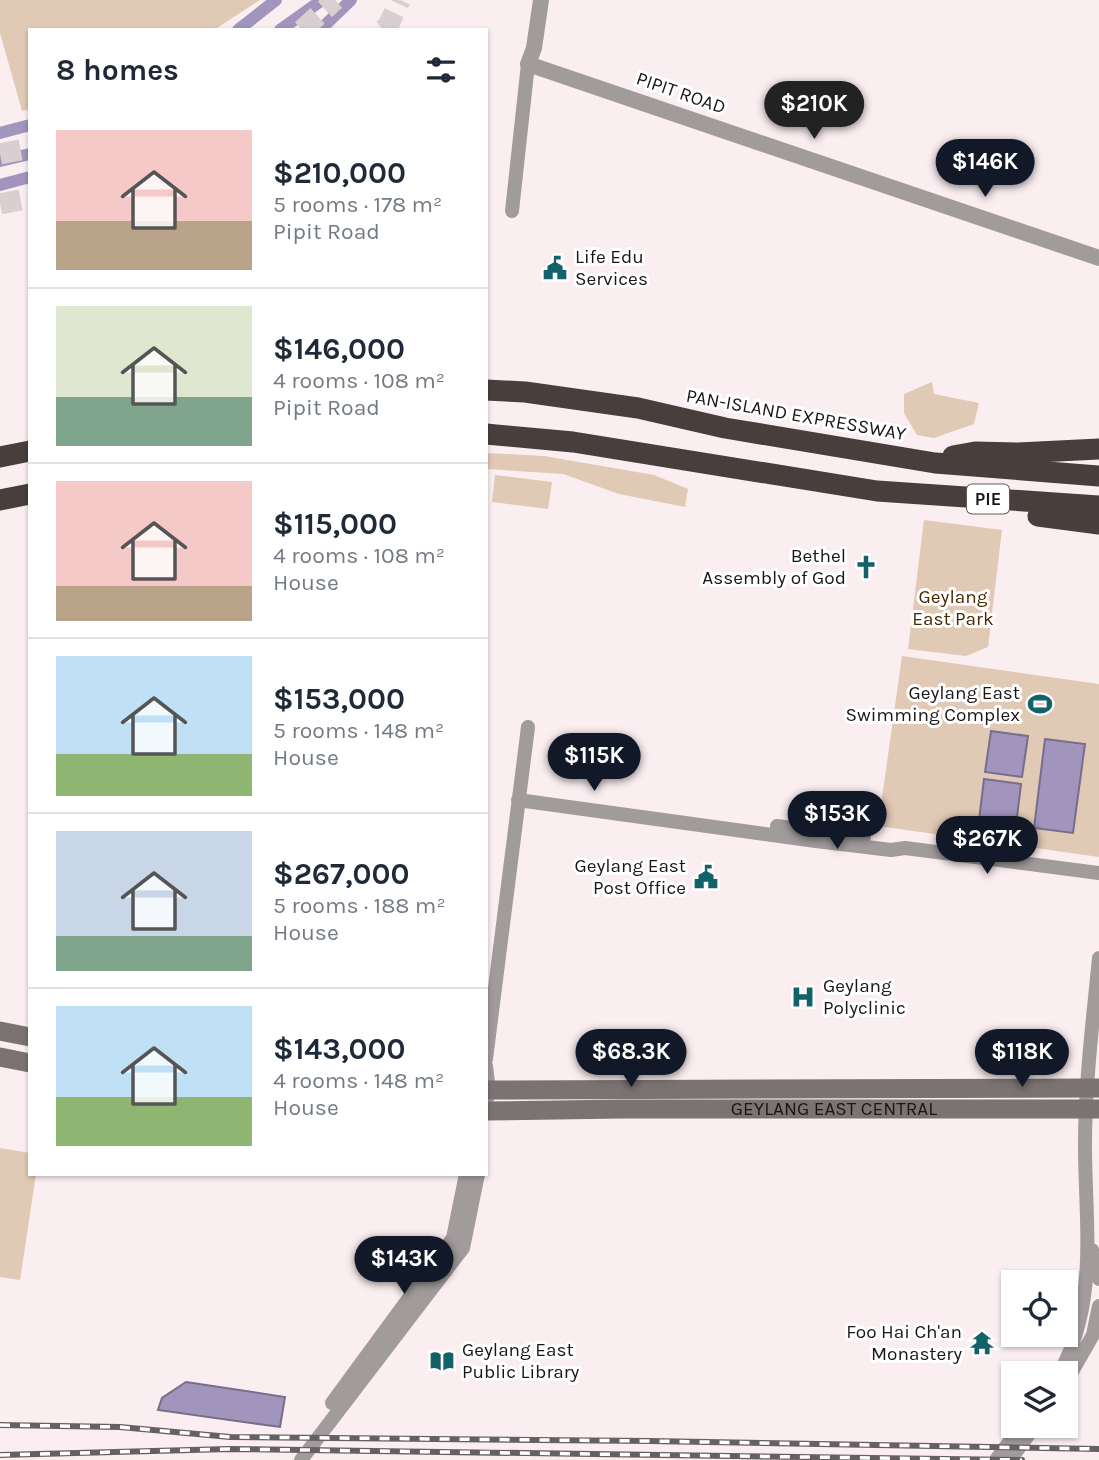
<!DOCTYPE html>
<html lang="en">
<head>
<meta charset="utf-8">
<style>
	body { margin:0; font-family:Karla,sans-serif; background:#f6f6f7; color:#1f2937; height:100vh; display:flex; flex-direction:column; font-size:26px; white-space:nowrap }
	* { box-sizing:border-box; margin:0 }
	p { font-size:23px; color:#747a83 }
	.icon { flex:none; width:38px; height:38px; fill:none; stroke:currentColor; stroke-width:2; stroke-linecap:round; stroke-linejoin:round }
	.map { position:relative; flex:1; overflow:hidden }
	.side { position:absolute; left:28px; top:28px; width:460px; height:1148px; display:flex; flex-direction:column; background:#fff; border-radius:0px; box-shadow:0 2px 5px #0004 }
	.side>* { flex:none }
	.tools { position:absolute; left:1001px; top:1270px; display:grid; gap:14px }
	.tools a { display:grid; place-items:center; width:77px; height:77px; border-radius:0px; background:#fff; box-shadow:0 2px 5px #0004; font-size:35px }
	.price { position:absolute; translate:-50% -60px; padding:0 16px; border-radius:24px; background:#111827; color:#fff; font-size:23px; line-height:46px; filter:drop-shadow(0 2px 4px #0008) }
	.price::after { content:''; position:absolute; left:50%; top:42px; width:21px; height:16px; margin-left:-10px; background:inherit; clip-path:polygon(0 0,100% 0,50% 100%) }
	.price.on { background:#222; color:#fff }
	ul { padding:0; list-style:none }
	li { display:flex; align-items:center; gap:21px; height:175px; padding:0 28px }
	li+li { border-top:2px solid #e0e1e3 }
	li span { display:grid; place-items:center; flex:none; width:196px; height:140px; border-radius:0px; color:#555 }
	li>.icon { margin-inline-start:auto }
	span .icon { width:84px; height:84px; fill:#fffc; stroke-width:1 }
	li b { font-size:30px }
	h2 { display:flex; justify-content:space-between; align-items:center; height:84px; padding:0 28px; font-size:30px }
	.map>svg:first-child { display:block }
	.green { fill:#e0c9b5 }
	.water { fill:#a194bd; stroke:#786e8b; stroke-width:2 }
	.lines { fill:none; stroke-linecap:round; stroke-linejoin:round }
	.canal { stroke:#a194bd; stroke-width:12 }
	.motorway-tunnel { stroke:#d9ced0; stroke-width:21; stroke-dasharray:21 10; stroke-linecap:butt }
	.minor { stroke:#a19c9b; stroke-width:14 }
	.tertiary { stroke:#a19c9b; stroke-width:16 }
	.secondary { stroke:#7b7372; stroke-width:19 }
	.motorway { stroke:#483f3d; stroke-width:21 }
	.rail-casing { stroke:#676062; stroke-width:6 }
	.rail { stroke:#fff; stroke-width:3.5; stroke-dasharray:10; stroke-linecap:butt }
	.labels { text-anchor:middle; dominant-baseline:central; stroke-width:6; stroke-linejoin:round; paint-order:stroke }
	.shield { fill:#fff; stroke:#5f5c5d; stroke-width:2 }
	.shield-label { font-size:18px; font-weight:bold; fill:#1a1617 }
	.street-label { font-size:19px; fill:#1a1617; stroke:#fff }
	.poi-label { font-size:19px; fill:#1a1617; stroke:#fff; text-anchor:end }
	.park-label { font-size:19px; fill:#492700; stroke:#fff }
</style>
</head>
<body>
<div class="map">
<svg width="1099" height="1460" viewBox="0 0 1099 1460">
	<rect width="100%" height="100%" fill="#fbeef1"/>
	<path class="green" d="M0,0H260L214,30H30V109L22,111L0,33Z
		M932,382L934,394L979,403L974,424L934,438L917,435L904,413V394Z
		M487,453L544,456L654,475L688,489L685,507L619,494L563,474L487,469Z
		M495,475L552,482L548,509L492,502Z
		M924,520L1002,530L988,647L966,656L908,649Z
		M902,656L1099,684V857L878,826Z
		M0,1148L30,1153V1174H36L20,1280L0,1277Z"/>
	<path class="water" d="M991,731L1028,736L1022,777L985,772Z
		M1045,739L1085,744L1073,833L1034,828Z
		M984,779L1021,784L1016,825L979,820Z
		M186,1382L285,1397L280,1427L158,1410L162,1398Z"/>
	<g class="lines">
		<path class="canal" d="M238,30L276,0
			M280,30L322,0
			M320,30L351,0
			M0,133L30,125
			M0,161L30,154
			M0,185L30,177"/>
		<path class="motorway-tunnel" d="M302,30L335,0
			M383,30L388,26L400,0
			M0,154L30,148
			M0,204L30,198"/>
		<path class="minor" d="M512,211L528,64
			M518,800L816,841L891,850L905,848L1099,873
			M777,826L864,837
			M486,1059L528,727
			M486,1066L489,1090L486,1103
			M1092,1250L1099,1279
			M1059,1374C1099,1302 1085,1223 1085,1145C1085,1083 1093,1020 1099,958
			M1066,1382L1093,1335L1099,1306
			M332,1403L453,1238L466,1174
			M301,1460L463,1248L478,1174
			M996,1460L1021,1426
			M1010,1460L1035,1426"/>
		<path class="tertiary" d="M541,0L534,48L528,64L1099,258"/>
		<g class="secondary">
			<path d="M0,1031L30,1037"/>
			<path d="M0,1057L30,1063"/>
			<path d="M486,1090L1099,1088"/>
			<path id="s1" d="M486,1111L622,1109H1099"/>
		</g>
		<path class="motorway" d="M486,390L525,392L638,408L725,428L935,463L1099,476
			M486,434L573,442L877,491L1099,506
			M953,456L975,452L1018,453L1099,449
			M0,457L30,451
			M0,500L30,494
			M1038,516L1099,524"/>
		<g class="rail-casing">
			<path id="rail" d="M0,1425L120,1427L230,1437L650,1441L1099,1449
				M0,1455L229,1449L1022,1460"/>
		</g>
		<use href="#rail" class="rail"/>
	</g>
	<defs>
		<g id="civic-bare" transform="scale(1.89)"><path d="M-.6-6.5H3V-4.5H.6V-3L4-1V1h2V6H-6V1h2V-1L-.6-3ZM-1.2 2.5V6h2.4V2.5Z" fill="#13626a" stroke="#fff" stroke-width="2.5" paint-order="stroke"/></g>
		<g id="church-bare" transform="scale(1.89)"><path d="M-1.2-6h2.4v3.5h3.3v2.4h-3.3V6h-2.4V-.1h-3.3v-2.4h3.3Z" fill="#13626a" stroke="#fff" stroke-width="2.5" paint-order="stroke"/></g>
		<g id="stadium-bare" transform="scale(1.89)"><path d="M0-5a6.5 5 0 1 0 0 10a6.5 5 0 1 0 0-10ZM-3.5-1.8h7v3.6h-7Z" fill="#13626a" stroke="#fff" stroke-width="2.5" paint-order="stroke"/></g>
		<g id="hospital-bare" transform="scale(1.89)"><path d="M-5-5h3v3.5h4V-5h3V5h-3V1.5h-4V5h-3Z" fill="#13626a" stroke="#fff" stroke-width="2.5" paint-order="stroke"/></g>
		<g id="temple-bare" transform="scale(1.89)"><path d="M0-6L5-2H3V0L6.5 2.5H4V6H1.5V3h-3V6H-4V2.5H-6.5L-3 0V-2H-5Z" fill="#13626a" stroke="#fff" stroke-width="2.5" paint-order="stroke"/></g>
		<g id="library-bare" transform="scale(1.89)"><path d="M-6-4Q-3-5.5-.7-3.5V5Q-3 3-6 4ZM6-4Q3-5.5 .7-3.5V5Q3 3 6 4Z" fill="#13626a" stroke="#fff" stroke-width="2.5" paint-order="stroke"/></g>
	</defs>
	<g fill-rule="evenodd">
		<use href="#civic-bare" x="555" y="268"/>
		<use href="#church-bare" x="866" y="567"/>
		<use href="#stadium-bare" x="1040" y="704"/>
		<use href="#civic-bare" x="706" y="877"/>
		<use href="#hospital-bare" x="803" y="997"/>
		<use href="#temple-bare" x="982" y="1343"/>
		<use href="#library-bare" x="442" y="1361"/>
	</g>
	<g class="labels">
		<rect class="shield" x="967" y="484.5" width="42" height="29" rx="5"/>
		<g class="shield-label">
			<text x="988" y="499">PIE</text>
		</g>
		<g class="street-label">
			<text transform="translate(681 93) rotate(19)">PIPIT ROAD</text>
			<text transform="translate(796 415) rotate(10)">PAN-ISLAND EXPRESSWAY</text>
			<text stroke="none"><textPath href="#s1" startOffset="348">GEYLANG EAST CENTRAL</textPath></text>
		</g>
		<g class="poi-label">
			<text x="575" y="257" text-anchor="start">Life Edu<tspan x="575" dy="22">Services</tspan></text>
			<text x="846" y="556">Bethel<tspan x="846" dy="22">Assembly of God</tspan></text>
			<text x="1020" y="693">Geylang East<tspan x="1020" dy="22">Swimming Complex</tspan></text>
			<text x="686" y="866">Geylang East<tspan x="686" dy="22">Post Office</tspan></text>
			<text x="823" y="986" text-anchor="start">Geylang<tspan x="823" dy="22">Polyclinic</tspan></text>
			<text x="962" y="1332">Foo Hai Ch'an<tspan x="962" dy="22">Monastery</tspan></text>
			<text x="462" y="1350" text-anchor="start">Geylang East<tspan x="462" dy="22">Public Library</tspan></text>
		</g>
		<g class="park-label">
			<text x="953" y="597">Geylang<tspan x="953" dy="22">East Park</tspan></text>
		</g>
	</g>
</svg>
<div class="tools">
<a><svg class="icon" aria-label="locate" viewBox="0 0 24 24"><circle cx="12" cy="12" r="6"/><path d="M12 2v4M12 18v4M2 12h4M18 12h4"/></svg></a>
<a><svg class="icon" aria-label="layers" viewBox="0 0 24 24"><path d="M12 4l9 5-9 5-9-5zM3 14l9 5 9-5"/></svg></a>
</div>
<b class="price on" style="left:814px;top:141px">$210K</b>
<b class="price" style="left:985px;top:199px">$146K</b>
<b class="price" style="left:594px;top:793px">$115K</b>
<b class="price" style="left:837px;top:851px">$153K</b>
<b class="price" style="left:987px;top:876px">$267K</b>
<b class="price" style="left:631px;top:1089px">$68.3K</b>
<b class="price" style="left:1022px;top:1089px">$118K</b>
<b class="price" style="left:404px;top:1296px">$143K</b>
<section class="side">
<h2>8 homes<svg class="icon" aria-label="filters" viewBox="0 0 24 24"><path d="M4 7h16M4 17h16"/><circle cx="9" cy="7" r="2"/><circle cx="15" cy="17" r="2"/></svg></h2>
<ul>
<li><span style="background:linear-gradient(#f6c9c9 65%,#b9a48a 0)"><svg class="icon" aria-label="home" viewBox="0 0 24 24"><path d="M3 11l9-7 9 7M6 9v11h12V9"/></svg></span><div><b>$210,000</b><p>5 rooms · 178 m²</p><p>Pipit Road</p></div></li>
<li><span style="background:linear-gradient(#dfe7d0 65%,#7fa58c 0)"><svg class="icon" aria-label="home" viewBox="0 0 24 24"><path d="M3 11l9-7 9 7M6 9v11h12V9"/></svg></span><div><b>$146,000</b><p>4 rooms · 108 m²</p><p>Pipit Road</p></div></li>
<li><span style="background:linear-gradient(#f6c9c9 75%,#b9a48a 0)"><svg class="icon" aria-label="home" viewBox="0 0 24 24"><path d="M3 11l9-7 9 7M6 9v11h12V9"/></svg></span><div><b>$115,000</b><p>4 rooms · 108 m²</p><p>House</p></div></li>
<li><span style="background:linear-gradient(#bfe0f5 70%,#8fb573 0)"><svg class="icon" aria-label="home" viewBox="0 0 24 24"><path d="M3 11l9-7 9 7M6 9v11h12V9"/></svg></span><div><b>$153,000</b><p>5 rooms · 148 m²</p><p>House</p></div></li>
<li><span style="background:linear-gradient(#c9d6e8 75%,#7fa58c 0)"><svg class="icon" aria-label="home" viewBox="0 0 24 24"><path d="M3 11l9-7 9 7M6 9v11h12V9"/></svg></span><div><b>$267,000</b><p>5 rooms · 188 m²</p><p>House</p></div></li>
<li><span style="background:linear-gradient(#bfe0f5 65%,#8fb573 0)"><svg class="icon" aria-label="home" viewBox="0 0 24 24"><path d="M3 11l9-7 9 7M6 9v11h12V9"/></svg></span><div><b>$143,000</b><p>4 rooms · 148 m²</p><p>House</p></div></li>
</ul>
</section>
</div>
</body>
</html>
